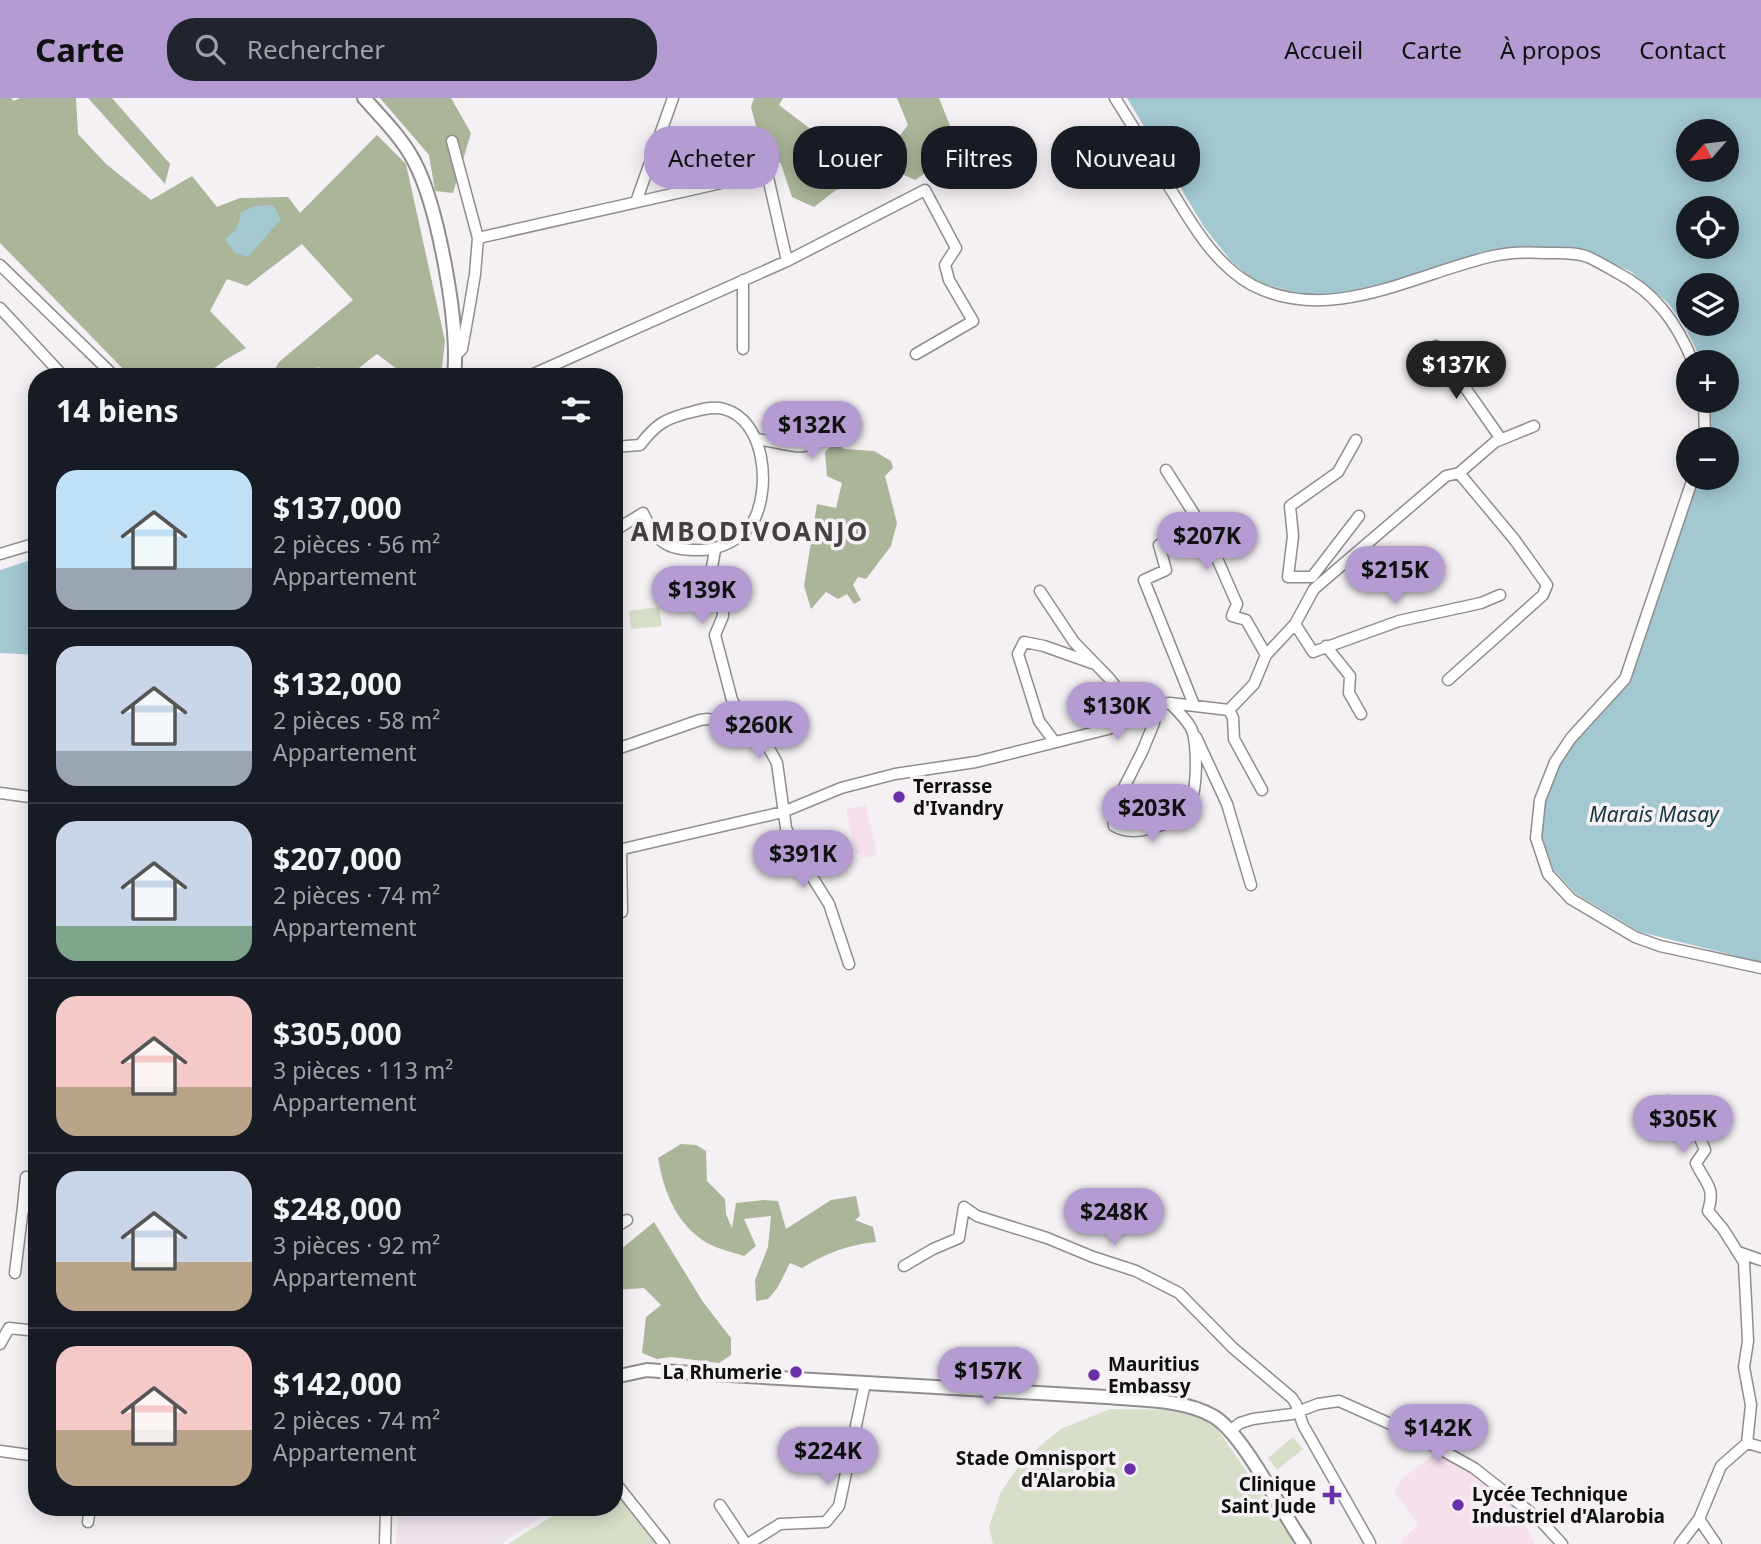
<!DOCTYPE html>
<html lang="fr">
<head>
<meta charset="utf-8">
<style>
	body { margin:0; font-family:"Noto Sans",sans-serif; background:#20242c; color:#f1f3f6; height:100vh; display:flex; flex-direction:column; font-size:26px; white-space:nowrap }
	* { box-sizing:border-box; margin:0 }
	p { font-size:23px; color:#9ea1a6 }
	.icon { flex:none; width:38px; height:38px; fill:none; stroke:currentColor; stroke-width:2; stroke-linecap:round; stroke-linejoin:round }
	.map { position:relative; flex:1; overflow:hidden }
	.details { position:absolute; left:28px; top:270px; width:595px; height:1148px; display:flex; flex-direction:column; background:#171b24; border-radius:28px; box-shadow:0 4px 18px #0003 }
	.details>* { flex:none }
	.guide { position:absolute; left:644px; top:28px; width:665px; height:63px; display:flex; gap:14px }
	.needle { width:46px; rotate:242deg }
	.fabs { position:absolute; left:1676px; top:21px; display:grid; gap:14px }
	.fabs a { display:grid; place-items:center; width:63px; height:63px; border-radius:50%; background:#171b24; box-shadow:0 4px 18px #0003; font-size:35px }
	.price { position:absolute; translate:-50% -60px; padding:0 16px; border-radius:24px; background:#b49bd2; color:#111; font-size:23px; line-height:46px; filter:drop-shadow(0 2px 4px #0008) }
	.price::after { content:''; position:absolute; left:50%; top:42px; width:21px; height:16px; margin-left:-10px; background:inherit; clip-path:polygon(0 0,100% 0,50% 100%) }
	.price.active { background:#222; color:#fff }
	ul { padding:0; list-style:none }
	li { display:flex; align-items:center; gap:21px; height:175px; padding:0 28px }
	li+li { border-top:2px solid #363941 }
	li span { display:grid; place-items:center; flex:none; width:196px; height:140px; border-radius:21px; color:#555 }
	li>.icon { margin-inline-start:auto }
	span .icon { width:84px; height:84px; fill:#fffc; stroke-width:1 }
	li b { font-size:30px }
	h2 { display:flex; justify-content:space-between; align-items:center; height:84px; padding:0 28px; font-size:30px }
	.tag { padding:0 24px; border-radius:28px; background:#171b24; box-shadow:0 4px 18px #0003; font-size:24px; line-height:63px }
	.tag.active { background:#b49bd2; color:#111 }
	header { display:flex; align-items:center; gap:42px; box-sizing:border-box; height:98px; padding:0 35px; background:#b49bd2; color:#111 }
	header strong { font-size:33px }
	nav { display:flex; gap:38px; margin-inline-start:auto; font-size:24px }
	.search { width:490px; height:63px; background:#20242c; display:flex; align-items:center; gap:18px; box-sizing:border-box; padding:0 24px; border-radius:28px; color:#9ea1a6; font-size:26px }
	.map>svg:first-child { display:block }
	.built { fill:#eee4ee }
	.education { fill:#f6e0ee }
	.green { fill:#d7dfc9 }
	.forest { fill:#abb599 }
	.water { fill:#a2c8d0; fill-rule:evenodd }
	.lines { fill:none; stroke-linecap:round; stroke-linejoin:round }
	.minor-casing { stroke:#908d90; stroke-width:13 }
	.major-casing { stroke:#908d90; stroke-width:16 }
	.minor { stroke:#fff; stroke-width:10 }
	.major { stroke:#fff; stroke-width:12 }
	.poi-dot { fill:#6930a7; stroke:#f4f0f4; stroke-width:2.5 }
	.labels { text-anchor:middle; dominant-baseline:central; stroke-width:7; stroke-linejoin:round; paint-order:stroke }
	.poi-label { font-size:19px; font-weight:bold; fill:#100f10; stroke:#f4f0f4; text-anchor:start }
	.water-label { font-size:21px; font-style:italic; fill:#12363e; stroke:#f4f0f4 }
	.district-label { font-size:26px; font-weight:bold; letter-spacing:2px; fill:#433f43; stroke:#f4f0f4 }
</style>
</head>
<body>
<header>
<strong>Carte</strong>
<div class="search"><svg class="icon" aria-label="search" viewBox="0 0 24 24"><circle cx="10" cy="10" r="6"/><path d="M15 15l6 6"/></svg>Rechercher</div>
<nav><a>Accueil</a><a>Carte</a><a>À propos</a><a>Contact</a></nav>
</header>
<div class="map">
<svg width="1761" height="1446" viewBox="0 0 1761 1446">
	<rect width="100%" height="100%" fill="#f4f0f4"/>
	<path class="built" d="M398,1409H555L502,1446H396Z"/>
	<path class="education" d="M866,707L877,757L861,760L860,755L856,756L846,711Z
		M1438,1353L1449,1358L1473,1376L1529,1420L1523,1424L1535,1446H1402L1401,1442L1418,1427L1394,1393L1403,1380Z"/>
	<path class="green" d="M659,509L662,528L631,531L629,513Z
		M1110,1311L1180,1312L1212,1323L1296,1446H993L989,1429L1001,1394L1022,1363L1061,1331Z
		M1293,1339L1303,1351L1277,1372L1268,1360Z
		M614,1391L626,1402L661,1446H508L567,1409H614Z"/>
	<path class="forest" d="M0,0H11L14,3L20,0H76L78,36L106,66L151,102L192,78L217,109L240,100L288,99L300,115L377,37L406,66L445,243L441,278H406L377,256C352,274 349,286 318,269L310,278H271L279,264L353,202L302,146L247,188L227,181L210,213L246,250L225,262L204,278H130L0,145Z
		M88,0H112L170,66L165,86Z
		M380,0H451L471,35L453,95L435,93L429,57Z
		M754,0H783L779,7L821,39L838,42L863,70L858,88L836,92L814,109L792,99L781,66L762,51L751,9Z
		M897,0H939L952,33L936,68L915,82L870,61L864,38L897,41L908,27Z
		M835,344L844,351L874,353L891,363L893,370L885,378L897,425L891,448L866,481L858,479L853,487L861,502L854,506L847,496L838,501L826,494L811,511L804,488L817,406L836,410L842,385L827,378L825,354Z
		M681,1046L696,1047L706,1053L707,1083L725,1101L726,1116L732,1130L736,1105L764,1102L778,1103L786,1131L831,1102L856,1098L860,1118L855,1122L873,1129L876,1144C848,1147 826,1155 802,1170L790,1165L778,1189L768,1201L756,1203L755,1182L768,1149L771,1118L744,1121L756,1148L744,1158C732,1154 718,1151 707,1145C676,1126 664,1094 658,1060Z
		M654,1124L703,1204L731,1240V1257L719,1265L671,1259L657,1261L642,1255L646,1219L661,1207L644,1190L614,1192V1157Z"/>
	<path class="water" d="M1127,0H1761V864L1640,834L1576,796L1553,771L1541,735L1544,696L1560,661L1576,639L1617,596L1696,380H1727V341H1709L1711,303H1727V264H1702L1686,231L1669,206L1630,173L1590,155H1495L1399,185L1325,198L1289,193L1255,183L1231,163L1204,129ZM1689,33H1727V72H1689ZM1689,110H1727V149H1689ZM1689,187H1727V226H1689Z
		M273,107L281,121L248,159L235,155L225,141L237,131L241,114L255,108Z
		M37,460V557L0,555V472Z"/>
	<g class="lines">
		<g class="minor-casing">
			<path id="minor" d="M1115,0C1132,27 1149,54 1165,82C1188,119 1212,165 1252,187C1331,228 1416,175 1493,158C1510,154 1529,154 1546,155C1559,155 1575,154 1588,159C1597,163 1607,169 1616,174C1655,194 1677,225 1693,264
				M452,43L478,140L475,176L469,212L462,251L456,257
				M767,75L787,163
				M636,104L673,0
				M478,140L752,78
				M0,167L110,274
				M0,210L63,278
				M1436,248L1501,341
				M743,251V182
				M529,278L787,163L925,92L956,150L945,167L949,182L973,223L916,256
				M1704,303L1705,341
				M757,341C809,350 807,359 839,313
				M1356,342L1338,374L1290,408L1293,438L1288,479H1312L1359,418
				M614,349L640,347C656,326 666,320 692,314C702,311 713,308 724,311C765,322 771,389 754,422C744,440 720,452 701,452C666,452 658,446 643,415L617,431
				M1166,372L1205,433L1237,506L1232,518L1246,522L1266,557
				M1693,380L1625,581L1571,640L1555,664L1540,702L1536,740L1548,776L1571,801L1635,839L1660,848L1761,870
				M715,452L712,469L723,502V518L715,537L732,602L737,611L761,636L777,665L786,730L796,753L829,806L849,866
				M0,456L37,445
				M1040,493L1074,544L1109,580L1139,618
				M1295,526L1313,554L1399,523L1481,505L1500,497
				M1326,548L1350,578L1349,595L1361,616
				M1448,582L1543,497L1547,487L1514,441L1459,375
				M1194,607L1144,482L1166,472L1159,447L1198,422
				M1155,610L1154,625L1142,654L1112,713L1114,728C1126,735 1138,734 1151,730C1163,727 1181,722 1188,710C1198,694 1197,652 1193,635C1190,624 1177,613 1170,605
				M1229,612L1233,620L1234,641L1262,692
				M1196,639L1227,706L1251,787
				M1054,643L1039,623L1018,556L1024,544L1044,548L1092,565
				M614,652L700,622L708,621
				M0,695L37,700
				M621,751L622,814
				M614,753L783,714L841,690L895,676L976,664L1108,631L1162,606L1170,605L1229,612L1254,586L1266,557L1295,526L1314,491L1446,378L1459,375L1495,344L1534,328
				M1668,1003L1699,1038L1705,1052L1696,1065C1705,1086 1716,1088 1708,1113L1723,1131L1744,1164L1748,1243L1744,1269L1751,1307L1747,1345L1721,1368L1699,1421L1680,1446
				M23,1109L26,1079
				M614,1130L627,1122
				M1738,1154L1761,1162
				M904,1168L933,1151L959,1140L964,1109L977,1118L1047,1140L1093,1159L1136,1173L1179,1195L1233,1250L1292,1300L1296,1306L1303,1327L1370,1445
				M15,1175L23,1109L37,1110
				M0,1246L9,1230L37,1233
				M1230,1333L1240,1325L1253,1321L1292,1316L1318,1306L1339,1303L1413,1336L1474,1370L1540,1422L1562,1446
				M1747,1345L1761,1349
				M0,1353L37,1358
				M614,1383L664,1446
				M720,1407L746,1446
				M1699,1421L1716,1446
				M88,1424L90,1409
				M385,1446L386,1409
				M748,1446L780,1426L826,1424L839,1408L865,1285"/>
		</g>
		<g class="major-casing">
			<path id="major" d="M364,0C381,19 402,40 414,63C438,108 460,228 454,278
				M614,1279L647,1272L660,1273L1107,1299C1140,1302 1183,1301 1213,1318C1243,1335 1282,1415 1304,1446"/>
		</g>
		<use href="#minor" class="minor"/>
		<use href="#major" class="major"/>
	</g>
	<g class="poi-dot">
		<circle cx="899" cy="699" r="7"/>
		<circle cx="796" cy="1274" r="7"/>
		<circle cx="1094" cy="1277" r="7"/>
		<circle cx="1130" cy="1371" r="7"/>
		<path d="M1328.5 1386.5h7v7h7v7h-7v7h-7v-7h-7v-7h7z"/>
		<circle cx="1458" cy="1407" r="7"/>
	</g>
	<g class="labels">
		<g class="poi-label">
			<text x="913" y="688">Terrasse<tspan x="913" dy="22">d'Ivandry</tspan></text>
			<text x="1108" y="1266">Mauritius<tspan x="1108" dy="22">Embassy</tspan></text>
			<text x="782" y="1274" text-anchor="end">La Rhumerie</text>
			<text x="1116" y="1360" text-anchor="end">Stade Omnisport<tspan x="1116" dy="22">d'Alarobia</tspan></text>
			<text x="1316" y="1386" text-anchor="end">Clinique<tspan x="1316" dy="22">Saint Jude</tspan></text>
			<text x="1472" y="1396">Lycée Technique<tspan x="1472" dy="22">Industriel d'Alarobia</tspan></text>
		</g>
		<g class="water-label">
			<text x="1654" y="716">Marais Masay</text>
		</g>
		<g class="district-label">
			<text x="750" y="433">AMBODIVOANJO</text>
		</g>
	</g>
</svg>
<div class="fabs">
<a><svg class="needle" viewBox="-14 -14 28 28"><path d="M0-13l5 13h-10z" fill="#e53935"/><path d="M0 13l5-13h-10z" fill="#9ea1a6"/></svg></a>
<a><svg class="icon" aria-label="locate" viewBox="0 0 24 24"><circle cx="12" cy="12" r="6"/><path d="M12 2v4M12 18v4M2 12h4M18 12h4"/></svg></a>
<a><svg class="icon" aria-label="layers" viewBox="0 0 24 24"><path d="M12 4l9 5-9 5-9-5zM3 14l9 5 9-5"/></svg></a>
<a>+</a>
<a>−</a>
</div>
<b class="price active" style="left:1456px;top:303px">$137K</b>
<b class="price" style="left:812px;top:363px">$132K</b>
<b class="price" style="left:1207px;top:474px">$207K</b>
<b class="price" style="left:1395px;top:508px">$215K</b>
<b class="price" style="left:702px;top:528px">$139K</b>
<b class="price" style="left:1117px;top:644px">$130K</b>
<b class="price" style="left:759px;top:663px">$260K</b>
<b class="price" style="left:1152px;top:746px">$203K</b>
<b class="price" style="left:803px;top:792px">$391K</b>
<b class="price" style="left:1683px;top:1057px">$305K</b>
<b class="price" style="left:1114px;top:1150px">$248K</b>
<b class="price" style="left:988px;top:1309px">$157K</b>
<b class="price" style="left:1438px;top:1366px">$142K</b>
<b class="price" style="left:828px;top:1389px">$224K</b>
<div class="guide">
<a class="tag active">Acheter</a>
<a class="tag">Louer</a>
<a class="tag">Filtres</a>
<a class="tag">Nouveau</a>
</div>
<section class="details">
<h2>14 biens<svg class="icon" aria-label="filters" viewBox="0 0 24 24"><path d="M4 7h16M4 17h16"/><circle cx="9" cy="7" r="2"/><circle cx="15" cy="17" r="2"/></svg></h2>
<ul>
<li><span style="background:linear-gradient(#bfe0f5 70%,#9aa5b1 0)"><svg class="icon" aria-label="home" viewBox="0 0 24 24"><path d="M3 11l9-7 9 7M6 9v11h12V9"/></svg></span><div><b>$137,000</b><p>2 pièces · 56 m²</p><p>Appartement</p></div></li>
<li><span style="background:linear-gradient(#c9d6e8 75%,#9aa5b1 0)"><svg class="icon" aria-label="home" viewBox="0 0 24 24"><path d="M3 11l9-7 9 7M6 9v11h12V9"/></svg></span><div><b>$132,000</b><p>2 pièces · 58 m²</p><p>Appartement</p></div></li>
<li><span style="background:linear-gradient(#c9d6e8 75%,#7fa58c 0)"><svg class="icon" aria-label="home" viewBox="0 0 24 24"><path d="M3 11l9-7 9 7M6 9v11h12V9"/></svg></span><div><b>$207,000</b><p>2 pièces · 74 m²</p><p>Appartement</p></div></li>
<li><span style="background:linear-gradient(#f6c9c9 65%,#b9a48a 0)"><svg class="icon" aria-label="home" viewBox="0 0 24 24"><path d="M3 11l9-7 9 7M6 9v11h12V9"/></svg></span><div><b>$305,000</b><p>3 pièces · 113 m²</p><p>Appartement</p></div></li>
<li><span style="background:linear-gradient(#c9d6e8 65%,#b9a48a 0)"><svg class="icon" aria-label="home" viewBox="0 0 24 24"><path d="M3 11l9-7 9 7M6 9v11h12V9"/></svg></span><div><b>$248,000</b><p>3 pièces · 92 m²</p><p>Appartement</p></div></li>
<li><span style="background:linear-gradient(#f6c9c9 60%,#b9a48a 0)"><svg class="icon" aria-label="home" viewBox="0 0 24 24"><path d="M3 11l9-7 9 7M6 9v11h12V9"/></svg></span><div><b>$142,000</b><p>2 pièces · 74 m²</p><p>Appartement</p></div></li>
</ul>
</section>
</div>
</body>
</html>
